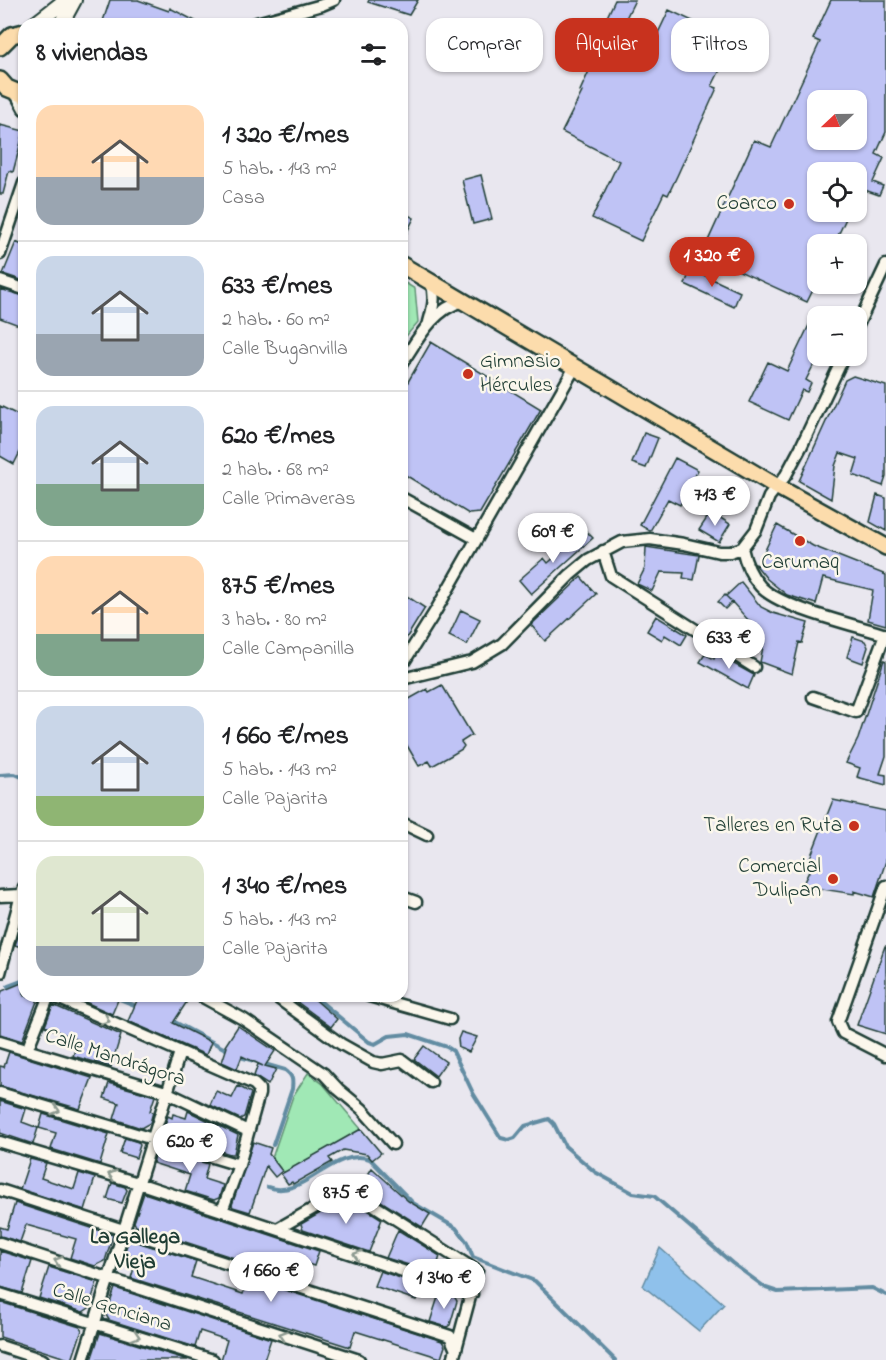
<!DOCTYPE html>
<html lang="es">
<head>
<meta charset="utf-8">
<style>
	body { margin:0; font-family:"Indie Flower",sans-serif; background:#f6f6f6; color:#202124; height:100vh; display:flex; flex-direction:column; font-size:22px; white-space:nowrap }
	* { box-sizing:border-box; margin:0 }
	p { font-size:20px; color:#757577 }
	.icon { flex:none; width:33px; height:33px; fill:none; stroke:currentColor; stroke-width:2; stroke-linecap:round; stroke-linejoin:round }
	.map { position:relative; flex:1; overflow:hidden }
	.side { position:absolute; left:18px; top:18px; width:390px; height:984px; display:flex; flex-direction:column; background:#fff; border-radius:18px; box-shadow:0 2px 4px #0004 }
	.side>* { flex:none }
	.top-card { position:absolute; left:426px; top:18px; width:369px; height:54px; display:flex; gap:12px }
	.needle { width:39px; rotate:248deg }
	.fabs { position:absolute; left:807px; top:90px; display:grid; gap:12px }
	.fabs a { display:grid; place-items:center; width:60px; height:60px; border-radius:12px; background:#fff; box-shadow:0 2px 4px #0004; font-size:30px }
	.price { position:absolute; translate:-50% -51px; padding:0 14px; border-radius:21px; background:#fff; color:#222; font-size:20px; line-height:39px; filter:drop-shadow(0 2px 3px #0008) }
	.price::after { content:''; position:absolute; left:50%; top:36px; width:18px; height:14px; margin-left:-9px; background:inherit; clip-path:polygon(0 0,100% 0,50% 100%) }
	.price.active { background:#c8321e; color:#fff }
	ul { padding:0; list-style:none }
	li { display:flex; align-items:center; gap:18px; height:150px; padding:0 18px }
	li+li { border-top:2px solid #e0e0e0 }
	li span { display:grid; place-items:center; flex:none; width:168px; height:120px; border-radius:18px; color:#555 }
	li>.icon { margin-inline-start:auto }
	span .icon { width:72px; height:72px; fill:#fffc; stroke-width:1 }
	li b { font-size:26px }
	h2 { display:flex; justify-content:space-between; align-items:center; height:72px; padding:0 18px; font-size:26px }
	.chip { padding:0 21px; border-radius:18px; background:#fff; box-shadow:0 2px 4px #0004; font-size:21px; line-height:54px }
	.chip.active { background:#c8321e; color:#fff }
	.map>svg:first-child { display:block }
	.green { fill:#a0e8b5; stroke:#609274; stroke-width:1.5 }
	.water { fill:#8fc1eb; stroke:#628ca2; stroke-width:1.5 }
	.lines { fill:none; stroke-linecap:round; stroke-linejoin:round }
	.stream { stroke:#628ca2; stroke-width:4 }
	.building { fill:#bfc3f5; stroke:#1f3d34; stroke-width:1.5; fill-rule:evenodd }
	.minor-casing { stroke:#1f3d34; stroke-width:15 }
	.secondary-casing { stroke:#1f3d34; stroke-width:18 }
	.primary-casing { stroke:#1f3d34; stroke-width:20 }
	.minor { stroke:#fbf7ec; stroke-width:10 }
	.secondary { stroke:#fbf7ec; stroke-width:14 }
	.primary { stroke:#fcdcac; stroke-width:15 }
	.oneway { stroke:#8d9a90 }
	.poi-dot { fill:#c8321e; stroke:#fbf7ec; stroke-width:2 }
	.labels { text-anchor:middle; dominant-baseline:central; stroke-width:5; stroke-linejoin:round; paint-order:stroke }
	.poi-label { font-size:21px; fill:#1f3d34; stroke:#fbf7ec; text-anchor:end }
	.street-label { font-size:21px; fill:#1f3d34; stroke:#fbf7ec }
	.neighbourhood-label { font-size:22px; font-weight:bold; fill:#1f3d34; stroke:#fbf7ec }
</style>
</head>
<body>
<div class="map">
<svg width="886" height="1360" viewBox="0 0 886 1360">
	<rect width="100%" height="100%" fill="#e9e7ef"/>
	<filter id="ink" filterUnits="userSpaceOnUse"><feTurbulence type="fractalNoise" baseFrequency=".0167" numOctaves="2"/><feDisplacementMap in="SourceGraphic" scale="12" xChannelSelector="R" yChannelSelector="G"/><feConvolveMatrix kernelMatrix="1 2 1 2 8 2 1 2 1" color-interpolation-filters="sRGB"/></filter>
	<g filter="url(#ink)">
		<path class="green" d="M402,281L415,289L418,322L402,341Z
			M308,1073L323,1084L361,1129L286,1172L282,1171L272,1158L293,1096Z"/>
		<path class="water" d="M660,1248L724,1304L699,1331L643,1286Z"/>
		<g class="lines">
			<path class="stream" d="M0,775L15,774L24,778
				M8,986L24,980
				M112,996L139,1007
				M314,996L369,1042L375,1044L389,1036L408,1034L447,1047L453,1051L473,1093L501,1138L509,1140L515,1138L525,1126L549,1119L554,1124L565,1146L595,1172L633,1193L654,1196L732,1263L766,1288L778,1292L872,1288L886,1295
				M171,1020L231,1052
				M237,1056L285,1070C293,1076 293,1080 292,1089L273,1145
				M268,1187C303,1201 333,1146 370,1159L413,1203L456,1228L467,1242L473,1257L535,1281L615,1360"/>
		</g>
		<path class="building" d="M110,0H138L169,11L170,8L201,24H102Z
			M369,0H418L409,15L368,2Z
			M615,0H635L616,38L649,52L669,10L697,23L687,45L724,62L712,86L717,88L677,176L668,195L664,193L641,241L592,218L619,161L562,132L582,92L580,91L612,20L607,17Z
			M831,0H886V132L876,154L884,158L873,182L883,186L879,195L856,187V172H818V212H849L834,244H818V280L807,302L702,254L754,140L771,147L820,42L813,39ZM818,100H856V140H818Z
			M0,125L24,131L13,172L9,171L3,194H0Z
			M481,175L492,219L473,224L462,180Z
			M402,212L414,218L402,242Z
			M16,242L24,246V281L3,274Z
			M691,269L740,292L734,307L685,284Z
			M0,289L24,296V327L0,318Z
			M811,321L818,325V356L806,380L811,383L807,392L802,390L788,420L749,402L768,362L787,371Z
			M431,342L541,409L480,513L469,514L402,473V392Z
			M853,376L886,386V477L883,486L853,475L858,459L840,453L835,466L831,499L799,481L845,380Z
			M0,406L24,418V444L14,464L0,456Z
			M644,433L658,438L646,468L632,463Z
			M675,458L698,470L680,505L668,499L650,531L640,525Z
			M877,495L886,498V531L870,522Z
			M711,512L730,524L719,542L699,530Z
			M777,525L813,546L886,575V625L868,620L873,590L823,578L816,604L787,595L767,579L755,564L758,565Z
			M585,530L593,538L531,594L519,580L544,558L548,563Z
			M646,547L699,555L694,580L683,578L684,573L661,572L652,591L637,584L645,568Z
			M581,577L596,594L545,641L531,625Z
			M741,582L761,607L773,613L808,623L802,643L799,642L792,674L760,662L765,637L746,630L750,622L732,602L725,609L718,602L725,595L731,601L726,596Z
			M402,593L425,608L402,645Z
			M461,610L480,619L467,645L449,636Z
			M656,616L687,635L681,645L665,635L662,640L647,631Z
			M853,637L865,641L868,647L863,663L847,657Z
			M705,654L714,659L716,654L754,675L748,689L700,662Z
			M884,660L886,661V756L880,774L886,775V785L857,777L860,768L846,763L858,739Z
			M442,685L472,735L461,742L464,746L462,749L450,756L432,766L429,761L419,766L402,737V703L427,689L429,692Z
			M833,800L886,811V861L874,897L854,891V894L802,886L815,859L810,858Z
			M18,937L24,939V948L15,945Z
			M885,946H886V1034L857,1025Z
			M24,982V996H39L22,1041L0,1034V998L2,991Z
			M72,996H108L118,1000L112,1014Z
			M139,996H181L188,1000L173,1023L211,1042L206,1055L128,1021Z
			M289,996H311L337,1019L331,1027Z
			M53,1005L121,1035L111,1067L73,1056L78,1040L45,1026Z
			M238,1026L275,1051L265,1066L276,1069L268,1085L254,1076L258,1064L263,1066L242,1056L237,1069L222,1062L227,1047L225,1046Z
			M461,1032L477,1037L469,1052L459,1048L458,1039Z
			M424,1046L446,1062L436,1076L414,1059Z
			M9,1052L92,1078L80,1109L0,1086V1066L4,1067Z
			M109,1083L155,1096L150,1111L153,1112L150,1123L141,1128L114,1119L119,1103L104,1098Z
			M238,1086L251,1093L244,1117L240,1119L210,1105L216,1091L232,1098Z
			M0,1101L26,1109L22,1122L38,1128L33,1144L0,1133Z
			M188,1111L238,1135L234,1154H230L162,1133L168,1116L172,1118L173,1114L186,1118Z
			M43,1114L109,1134L100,1164L51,1149L56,1133L39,1128Z
			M361,1129L381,1153L372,1160L367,1154L343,1150L329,1158L332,1162L293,1184L292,1182L288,1184L281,1174Z
			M125,1138L138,1142L140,1145L136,1158L120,1153Z
			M253,1142L271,1148L269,1154L282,1171L275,1177L266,1166L250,1212L233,1207L232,1205Z
			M157,1149L208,1164L204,1179L223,1185L219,1198L214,1200L185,1191L190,1175L153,1163Z
			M30,1159L46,1163L41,1178L74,1189L79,1173L95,1178L85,1210L20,1189Z
			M372,1168L408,1201L430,1214L422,1227L360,1188Z
			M112,1183L125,1187L127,1190L122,1203L107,1199Z
			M144,1193L319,1251L314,1266L279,1255L274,1271L136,1226L134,1222Z
			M345,1199L351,1202H355L382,1219L369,1252L303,1230L301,1224Z
			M15,1203L113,1235L105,1261L95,1266L70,1258L76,1239L26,1225L20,1242L0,1236V1227L7,1229Z
			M398,1230L440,1256L435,1273L386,1258Z
			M131,1240L196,1261L191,1277L243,1294L248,1278L442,1341L445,1346L441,1358L355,1331L350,1347L131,1278L137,1258L124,1254L128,1242Z
			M0,1251L32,1261L22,1293L0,1287Z
			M49,1267L97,1282L89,1308L83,1312L39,1298Z
			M380,1271L421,1285L416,1300L374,1286Z
			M115,1288L271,1339L264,1360H221L227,1340L200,1331L195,1347L109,1320L106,1315Z
			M440,1291L454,1296L457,1301L450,1325L447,1327L430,1322Z
			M0,1302L80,1327L82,1330L72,1360L0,1337Z
			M100,1333L188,1360H91Z"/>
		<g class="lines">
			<g class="minor-casing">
				<path id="minor" d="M253,24L322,5L334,0
					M16,94L24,109
					M0,254L24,183
					M0,281L24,289
					M429,322C433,308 436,297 431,282
					M856,329L886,265
					M402,363C418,339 433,309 463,301
					M402,498L476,539
					M742,548C745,562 751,576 760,586C779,608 856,625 886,635
					M603,551L611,576L754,667
					M402,665L435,612L575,367
					M402,679L472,662L502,644L570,575L588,560L622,542L650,539L684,544L719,552H730L742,548L756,530L769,497L786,475L801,447L844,356
					M813,697L856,712L885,634
					M402,823L427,835
					M886,886L838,1022L843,1033L886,1055
					M0,896L21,895
					M402,897L416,902
					M0,973L21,895L24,888
					M53,996L254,1084L259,1089V1094L239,1165L222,1211
					M201,996L243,1019L324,1074L338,1089L362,1109L393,1144
					M275,996L341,1044L373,1062L382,1064L402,1060L431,1082
					M369,996L450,1019
					M0,1042L166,1092L248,1131
					M27,1050L48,998L51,996
					M0,1093L239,1165
					M0,1142L138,1183L472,1294
					M0,1190L450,1336L456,1350
					M279,1228L346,1190L358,1195L477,1271L453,1360
					M0,1243L359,1360
					M0,1294L213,1360
					M0,1346L43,1360
					M83,1360L180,1052"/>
			</g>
			<g class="secondary-casing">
				<path id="secondary" d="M35,24L66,0
					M61,24L74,0"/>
			</g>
			<g class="primary-casing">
				<path id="primary" d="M0,47L12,35L24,32
					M0,80L7,88L24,95
					M402,265L776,486L886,547"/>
			</g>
			<use href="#minor" class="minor"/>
			<use href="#secondary" class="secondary"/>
			<use href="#primary" class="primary"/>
		</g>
		<defs><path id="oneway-chevron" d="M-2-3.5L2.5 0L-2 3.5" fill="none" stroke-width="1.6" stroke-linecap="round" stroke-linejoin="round" transform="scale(1.5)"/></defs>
		<g class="oneway">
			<use href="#oneway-chevron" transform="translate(106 1020) rotate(24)"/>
			<use href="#oneway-chevron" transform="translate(56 1110) rotate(17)"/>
			<use href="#oneway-chevron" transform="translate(112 1175) rotate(-164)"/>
			<use href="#oneway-chevron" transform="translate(357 1255) rotate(-161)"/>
			<use href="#oneway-chevron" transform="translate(58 1261) rotate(-162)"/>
			<use href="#oneway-chevron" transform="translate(283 1335) rotate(-162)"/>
			<use href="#oneway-chevron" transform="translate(136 1336) rotate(18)"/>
		</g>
	</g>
	<g class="poi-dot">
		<circle cx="789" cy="204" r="6"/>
		<circle cx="468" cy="374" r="6"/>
		<circle cx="800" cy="541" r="6"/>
		<circle cx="854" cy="826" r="6"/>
		<circle cx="833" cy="879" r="6"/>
	</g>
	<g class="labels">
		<g class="poi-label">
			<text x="777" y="204">Coarco</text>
			<text x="480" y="362" text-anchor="start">Gimnasio<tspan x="480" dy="24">Hércules</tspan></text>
			<text x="800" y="563" text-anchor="middle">Carumaq</text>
			<text x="842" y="826">Talleres en Ruta</text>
			<text x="821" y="867">Comercial<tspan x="821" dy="24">Dulipan</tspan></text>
		</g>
		<g class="street-label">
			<text transform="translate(115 1058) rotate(18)">Calle Mandrágora</text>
			<text transform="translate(112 1308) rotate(17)">Calle Genciana</text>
		</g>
		<g class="neighbourhood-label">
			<text x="135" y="1238">La Gallega<tspan x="135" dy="25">Vieja</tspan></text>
		</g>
	</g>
</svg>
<div class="fabs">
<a><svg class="needle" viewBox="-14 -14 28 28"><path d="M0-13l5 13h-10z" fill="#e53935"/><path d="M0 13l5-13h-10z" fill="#757577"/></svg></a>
<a><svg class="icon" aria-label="locate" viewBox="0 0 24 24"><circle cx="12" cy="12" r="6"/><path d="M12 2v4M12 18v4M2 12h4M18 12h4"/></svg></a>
<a>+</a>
<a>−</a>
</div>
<b class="price active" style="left:712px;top:288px">1 320 €</b>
<b class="price" style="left:715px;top:527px">713 €</b>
<b class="price" style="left:553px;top:564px">609 €</b>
<b class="price" style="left:729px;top:670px">633 €</b>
<b class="price" style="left:190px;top:1174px">620 €</b>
<b class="price" style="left:346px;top:1225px">875 €</b>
<b class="price" style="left:271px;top:1303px">1 660 €</b>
<b class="price" style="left:444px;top:1310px">1 340 €</b>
<div class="top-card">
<a class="chip">Comprar</a>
<a class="chip active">Alquilar</a>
<a class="chip">Filtros</a>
</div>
<section class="side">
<h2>8 viviendas<svg class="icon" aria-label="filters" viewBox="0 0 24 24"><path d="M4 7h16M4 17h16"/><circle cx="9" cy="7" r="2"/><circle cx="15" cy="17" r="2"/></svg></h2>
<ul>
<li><span style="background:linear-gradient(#ffd9b3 60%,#9aa5b1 0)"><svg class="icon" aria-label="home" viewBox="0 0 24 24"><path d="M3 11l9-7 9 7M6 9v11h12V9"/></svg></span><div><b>1 320 €/mes</b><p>5 hab. · 143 m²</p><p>Casa</p></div></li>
<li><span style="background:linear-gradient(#c9d6e8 65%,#9aa5b1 0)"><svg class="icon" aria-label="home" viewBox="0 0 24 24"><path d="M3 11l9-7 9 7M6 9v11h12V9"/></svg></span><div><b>633 €/mes</b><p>2 hab. · 60 m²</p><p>Calle Buganvilla</p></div></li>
<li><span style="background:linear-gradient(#c9d6e8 65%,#7fa58c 0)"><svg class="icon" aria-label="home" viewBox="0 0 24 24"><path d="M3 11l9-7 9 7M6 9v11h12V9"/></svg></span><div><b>620 €/mes</b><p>2 hab. · 68 m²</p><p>Calle Primaveras</p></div></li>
<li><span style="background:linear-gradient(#ffd9b3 65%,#7fa58c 0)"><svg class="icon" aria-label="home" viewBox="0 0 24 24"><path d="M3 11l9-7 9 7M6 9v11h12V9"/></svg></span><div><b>875 €/mes</b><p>3 hab. · 80 m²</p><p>Calle Campanilla</p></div></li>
<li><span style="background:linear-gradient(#c9d6e8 75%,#8fb573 0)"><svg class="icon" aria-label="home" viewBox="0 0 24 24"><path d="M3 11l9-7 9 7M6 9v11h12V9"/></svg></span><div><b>1 660 €/mes</b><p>5 hab. · 143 m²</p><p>Calle Pajarita</p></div></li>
<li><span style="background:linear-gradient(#dfe7d0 75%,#9aa5b1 0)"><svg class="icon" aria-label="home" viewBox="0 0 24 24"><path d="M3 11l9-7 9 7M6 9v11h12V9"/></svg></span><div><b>1 340 €/mes</b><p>5 hab. · 143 m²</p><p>Calle Pajarita</p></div></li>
</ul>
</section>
</div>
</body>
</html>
